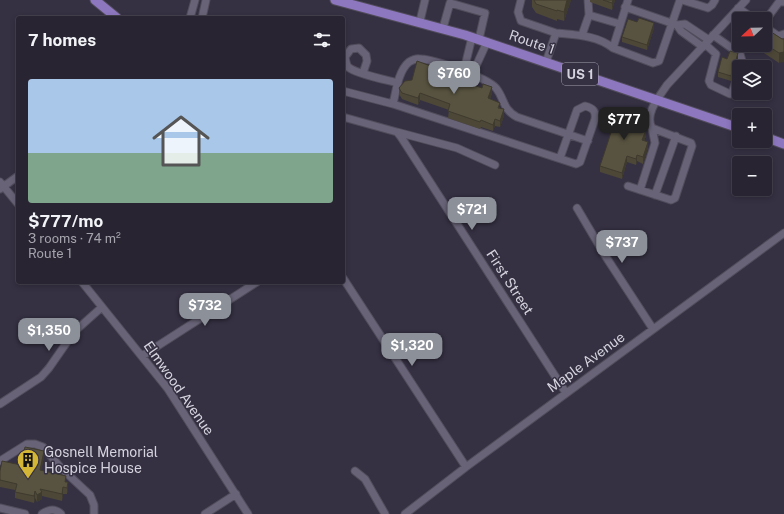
<!DOCTYPE html>
<html lang="en">
<head>
<meta charset="utf-8">
<style>
	body { margin:0; font-family:"Public Sans",sans-serif; background:#302c3a; color:#f1f3f6; height:100vh; display:flex; flex-direction:column; font-size:15px; white-space:nowrap }
	* { box-sizing:border-box; margin:0 }
	p { font-size:13px; color:#a5a4ac }
	.icon { flex:none; width:22px; height:22px; fill:none; stroke:currentColor; stroke-width:2; stroke-linecap:round; stroke-linejoin:round }
	.map { position:relative; flex:1; overflow:hidden }
	.details { position:absolute; left:16px; top:16px; width:329px; height:268px; display:flex; flex-direction:column; background:#282432; border-radius:4px; box-shadow:0 2px 6px #0003,0 0 0 1px #44414d }
	.details>* { flex:none }
	.needle { width:26px; rotate:248deg }
	.tools { position:absolute; left:732px; top:12px; display:grid; gap:8px }
	.tools a { display:grid; place-items:center; width:40px; height:40px; border-radius:4px; background:#282432; box-shadow:0 2px 6px #0003,0 0 0 1px #44414d; font-size:20px }
	.price { position:absolute; translate:-50% -34px; padding:0 9px; border-radius:8px; background:#8c9099; color:#fff; font-size:13px; line-height:26px; filter:drop-shadow(0 1px 2px #0008) }
	.price::after { content:''; position:absolute; left:50%; top:24px; width:12px; height:9px; margin-left:-6px; background:inherit; clip-path:polygon(0 0,100% 0,50% 100%) }
	.price.active { background:#222; color:#fff }
	ul { padding:0; list-style:none }
	li { display:grid; align-content:center; gap:8px; height:212px; padding:0 12px }
	li+li { border-top:1px solid #44414d }
	li span { display:grid; place-items:center; height:124px; border-radius:4px; color:#555 }
	li>.icon { margin-inline-start:auto }
	span .icon { width:72px; height:72px; fill:#fffc; stroke-width:1 }
	li b { font-size:17px }
	h2 { display:flex; justify-content:space-between; align-items:center; height:48px; padding:0 12px; font-size:17px }
	.map>svg:first-child { display:block }
	.lines { fill:none; stroke-linecap:round; stroke-linejoin:round }
	.minor-casing { stroke:#514c5b; stroke-width:9 }
	.major-casing { stroke:#514c5b; stroke-width:11 }
	.minor { stroke:#686377; stroke-width:7 }
	.major { stroke:#8d77bf; stroke-width:9 }
	.wall { fill:#4c4737 }
	.shaded-wall { fill:#3e3a2d }
	.building { fill:#585340; stroke:#3e3a2d }
	.labels { text-anchor:middle; dominant-baseline:central; stroke-width:3; stroke-linejoin:round; paint-order:stroke }
	.shield { fill:#353042; stroke:#a5a2af; stroke-width:1 }
	.shield-label { font-size:13px; font-weight:bold; fill:#d5d3de }
	.street-label { font-size:14px; fill:#d5d3de; stroke:#353042 }
	.poi-label { font-size:14px; fill:#d5d3de; stroke:#353042; text-anchor:start }
</style>
</head>
<body>
<div class="map">
<svg width="784" height="514" viewBox="0 0 784 514">
	<rect width="100%" height="100%" fill="#353042"/>
	<g class="lines">
		<g class="minor-casing">
			<path id="minor" d="M521,0L518,12L521,21L556,33
				M682,0L708,8L712,5L715,0
				M625,7L677,25L685,24L709,40
				M738,8L754,19
				M589,15L620,24
				M190,18L195,0
				M202,18L206,0
				M420,21L425,0
				M765,21L779,2H784
				M677,25L681,31L703,47
				M765,27L778,36L784,34
				M443,28L450,3L485,13L479,39
				M582,35L589,15L588,0
				M713,35L740,54L744,67
				M472,37L466,62L469,71L476,66L487,42
				M705,44L716,54L709,81L711,85L730,94L737,91L739,85
				M749,46V45
				M613,48L653,63L659,61L680,0
				M546,62L556,33C575,35 597,35 613,48L628,0
				M363,73L367,61L366,55L359,48L351,49L345,57C346,61 346,64 348,67C356,74 387,80 398,83
				M733,90L737,78
				M343,91L393,104L576,164L580,162L595,119C596,111 593,108 585,106L577,110L560,158
				M393,104C396,92 398,71 409,62C412,60 417,58 421,59C436,60 486,77 496,88C505,99 502,109 517,117L588,141
				M343,117L397,132L401,137L566,393
				M397,132L457,148L495,165
				M0,182L18,204
				M628,186L671,200L675,198L692,146L691,143L652,128C644,114 659,97 667,85L746,0
				M0,189L18,176
				M640,190L655,143L652,128
				M655,195L676,136
				M577,208L606,257L653,329
				M343,278L466,467
				M82,282L168,389L248,514
				M142,356L257,282
				M0,404L41,377L49,368L74,332L102,307
				M0,461L27,444H35L43,447L61,468L90,495L94,505V514
				M355,471L365,479L385,514
				M0,508L25,514
				M42,514C49,509 55,508 61,514
				M205,514L236,494
				M405,514L466,467L784,233"/>
		</g>
		<g class="major-casing">
			<path id="major" d="M95,0L117,18
				M335,0L465,35L739,128
				M765,137L784,144"/>
		</g>
		<use href="#minor" class="minor"/>
		<use href="#major" class="major"/>
	</g>
	<path class="wall" d="M532,0H571L564,21L557,19V21L536,13L532,7Z
		M590,0H615L612,10L590,2Z
		M654,28L647,50L622,42V37Z
		M765,28L782,39L779,63L755,47V45H765Z
		M738,58L736,64L741,67L738,78L732,76L731,81L718,77V72L727,59Z
		M436,72L442,79L457,84L492,93L490,99L500,108L504,116L500,127L495,126L493,131L481,127L480,129L448,118L449,110L420,100L418,105L402,99L399,94V88L412,80Z
		M642,122L641,128L646,136L644,141L648,148L643,164L637,161L636,165L627,162L622,179L600,172V166Z
		M44,457L41,470L66,482L68,489L67,494H63L62,501L42,496V499L37,502L35,498L34,503L15,498V490L0,487V471L21,465Z"/>
	<path class="shaded-wall" d="M567,0H571L564,21V12Z
		M613,0H615L612,10V3Z
		M654,23V28L647,50V45Z
		M784,52V62L779,63V53Z
		M738,53V58L735,68V63Z
		M732,72V76L731,81V76Z
		M492,87V93L488,105V98Z
		M420,93V100L418,105V98Z
		M504,109V116L500,127V121Z
		M642,116V122L640,134V128Z
		M495,119V126L493,131V125Z
		M646,130V136L642,146V140Z
		M648,142V148L643,164V157Z
		M637,155V161L636,165V159Z
		M627,156V162L622,179V173Z
		M44,451V457L40,476V470Z
		M68,482V489L67,494V488Z
		M63,487V494L62,501V494Z
		M35,491V498L34,503V496Z
		M42,492V499L37,502V495Z"/>
	<path class="building" d="M534,0H567L564,12L557,10V11L536,4Z
		M603,0H613L612,3Z
		M639,18L654,23L647,45L622,37L628,19L637,22Z
		M765,28L782,39H784V52L779,53L765,44Z
		M730,51L738,53L735,63L741,65L740,67H739L738,73L732,72L731,76L718,72L722,57L727,59Z
		M417,61L436,68L435,72L440,73L442,79L457,84L458,80L482,88L483,84L492,87L488,98L500,103L498,108L504,109L500,121L495,119L493,125L481,120L480,122L448,111L450,104L420,93L418,98L402,93L399,88L405,81L412,80Z
		M619,108L642,116L640,128L646,130L642,140L648,142L643,157L637,155L636,159L627,156L622,173L600,166Z
		M25,447L44,451L40,470L66,476L65,482H68L67,488L63,487L62,494L40,489L42,492L37,495L35,491L34,496L15,492L17,484L0,480V471L2,461L21,465Z"/>
	<defs>
		<g id="building-pin" transform="scale(1.15)"><path d="M0 17L-7.5 6A9.5 9.5 0 1 1 7.5 6Z" fill="#d3b635" stroke="#353042"/><path d="M-4-6H4V6H1V3H-1V6H-4ZM-2.5-4.3h1.7v1.8h-1.7ZM.8-4.3h1.7v1.8H.8ZM-2.5-1h1.7V.8h-1.7ZM.8-1h1.7V.8H.8Z" fill="#111"/></g>
	</defs>
	<g fill-rule="evenodd">
		<use href="#building-pin" x="28" y="460"/>
	</g>
	<g class="labels">
		<rect class="shield" x="562" y="63" width="36" height="22" rx="3"/>
		<g class="shield-label">
			<text x="580" y="74">US 1</text>
		</g>
		<g class="street-label">
			<text transform="translate(532 42) rotate(19)">Route 1</text>
			<text transform="translate(510 282) rotate(57)">First Street</text>
			<text transform="translate(586 362) rotate(-36)">Maple Avenue</text>
			<text transform="translate(179 388) rotate(55)">Elmwood Avenue</text>
		</g>
		<g class="poi-label">
			<text x="44" y="452">Gosnell Memorial<tspan x="44" dy="16">Hospice House</tspan></text>
		</g>
	</g>
</svg>
<div class="tools">
<a><svg class="needle" viewBox="-14 -14 28 28"><path d="M0-13l5 13h-10z" fill="#e53935"/><path d="M0 13l5-13h-10z" fill="#a5a4ac"/></svg></a>
<a><svg class="icon" aria-label="layers" viewBox="0 0 24 24"><path d="M12 4l9 5-9 5-9-5zM3 14l9 5 9-5"/></svg></a>
<a>+</a>
<a>−</a>
</div>
<b class="price" style="left:454px;top:95px">$760</b>
<b class="price active" style="left:624px;top:141px">$777</b>
<b class="price" style="left:472px;top:231px">$721</b>
<b class="price" style="left:622px;top:264px">$737</b>
<b class="price" style="left:205px;top:327px">$732</b>
<b class="price" style="left:49px;top:352px">$1,350</b>
<b class="price" style="left:412px;top:367px">$1,320</b>
<section class="details">
<h2>7 homes<svg class="icon" aria-label="filters" viewBox="0 0 24 24"><path d="M4 7h16M4 17h16"/><circle cx="9" cy="7" r="2"/><circle cx="15" cy="17" r="2"/></svg></h2>
<ul>
<li><span style="background:linear-gradient(#a9c7e8 60%,#7fa58c 0)"><svg class="icon" aria-label="home" viewBox="0 0 24 24"><path d="M3 11l9-7 9 7M6 9v11h12V9"/></svg></span><div><b>$777/mo</b><p>3 rooms · 74 m²</p><p>Route 1</p></div></li>
</ul>
</section>
</div>
</body>
</html>
